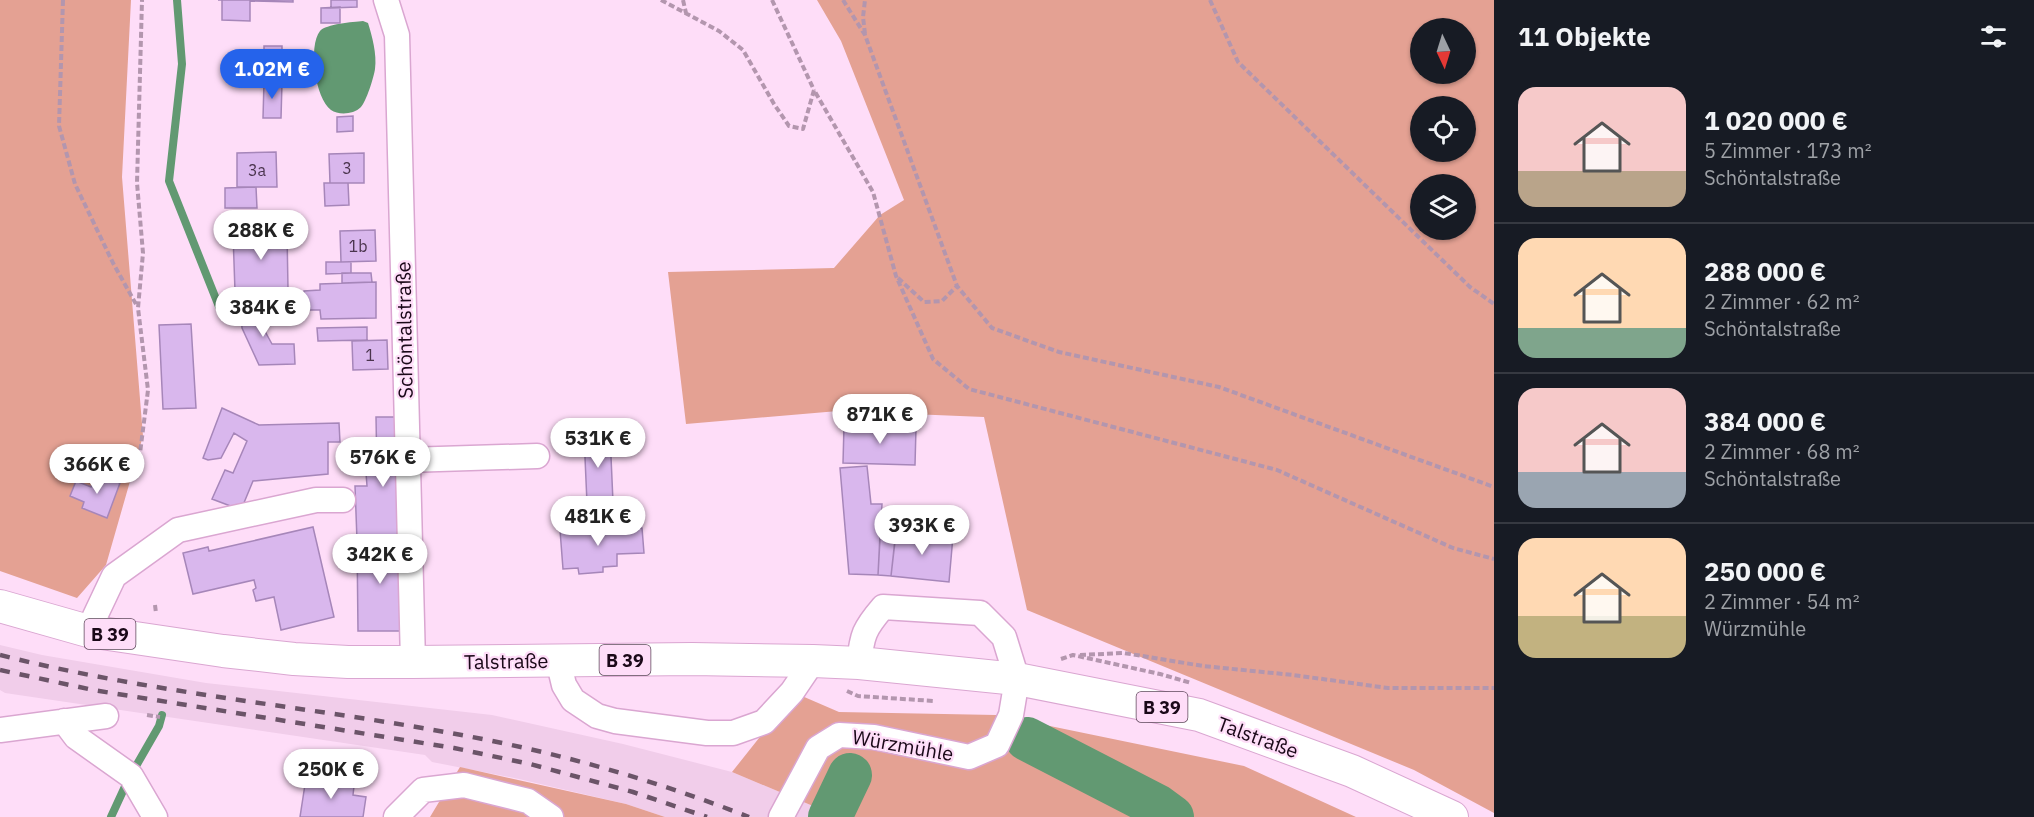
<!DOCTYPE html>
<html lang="de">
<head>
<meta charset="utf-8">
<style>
	body { margin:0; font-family:"IBM Plex Sans",sans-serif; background:#242831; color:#f1f3f6; height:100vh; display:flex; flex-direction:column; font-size:22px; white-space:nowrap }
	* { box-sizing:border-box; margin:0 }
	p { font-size:20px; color:#9ea1a6 }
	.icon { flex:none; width:33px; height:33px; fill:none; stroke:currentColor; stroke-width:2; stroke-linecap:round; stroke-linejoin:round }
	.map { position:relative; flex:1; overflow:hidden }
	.details { display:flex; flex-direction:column; background:#171b24; width:540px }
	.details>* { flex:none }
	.needle { width:39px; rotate:176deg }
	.controls { position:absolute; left:1410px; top:18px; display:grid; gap:12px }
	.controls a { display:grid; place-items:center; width:66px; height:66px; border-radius:50%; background:#171b24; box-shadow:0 2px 4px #0004; font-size:30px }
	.price { position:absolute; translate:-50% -51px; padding:0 14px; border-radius:21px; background:#fff; color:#222; font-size:20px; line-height:39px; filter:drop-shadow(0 2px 3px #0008) }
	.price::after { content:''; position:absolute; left:50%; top:36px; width:18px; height:14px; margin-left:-9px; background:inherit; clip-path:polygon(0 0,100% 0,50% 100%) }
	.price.current { background:#2563eb; color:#fff }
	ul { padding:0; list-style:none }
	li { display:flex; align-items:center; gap:18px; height:150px; padding:0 24px }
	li+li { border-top:2px solid #363941 }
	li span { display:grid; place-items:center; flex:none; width:168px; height:120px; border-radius:18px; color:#555 }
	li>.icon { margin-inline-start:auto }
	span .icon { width:72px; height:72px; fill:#fffc; stroke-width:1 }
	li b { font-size:26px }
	h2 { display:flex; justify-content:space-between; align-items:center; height:72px; padding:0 24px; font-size:26px }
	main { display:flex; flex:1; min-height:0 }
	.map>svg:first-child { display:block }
	.built { fill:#f1cdea }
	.forest { fill:#e4a193; fill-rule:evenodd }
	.water { fill:#629972 }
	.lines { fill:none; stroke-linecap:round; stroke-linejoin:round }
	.stream { stroke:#629972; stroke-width:8 }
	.river { stroke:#629972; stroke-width:44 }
	.building { fill:#d9b7ed; stroke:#a686b9; stroke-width:1.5 }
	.minor-casing { stroke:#daa6d1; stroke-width:27 }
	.major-casing { stroke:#daa6d1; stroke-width:34 }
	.path { stroke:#b396ae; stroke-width:4; stroke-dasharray:6 3; stroke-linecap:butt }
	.minor { stroke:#fff; stroke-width:24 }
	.major { stroke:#fff; stroke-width:32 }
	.rail { stroke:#6b5468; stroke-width:4.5; stroke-dasharray:10 10; stroke-linecap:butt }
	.labels { text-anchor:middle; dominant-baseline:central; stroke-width:4.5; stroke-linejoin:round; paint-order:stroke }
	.number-label { font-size:16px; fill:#4a344d }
	.shield { fill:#feddf8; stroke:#5e485b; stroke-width:1.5 }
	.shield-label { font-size:18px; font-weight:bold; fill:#1a0818 }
	.street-label { font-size:20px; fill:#1a0818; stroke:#feddf8 }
</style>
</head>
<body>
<main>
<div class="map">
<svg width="1494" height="817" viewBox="0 0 1494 817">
	<rect width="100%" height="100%" fill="#feddf8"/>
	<path class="built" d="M0,645L42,655L206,683L492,715L623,744L732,772L839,817H665L626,804L519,779L432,762L425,755L5,693L0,690Z"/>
	<path class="forest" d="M0,0H131L122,177L143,436L106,565L77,598L0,571Z
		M817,0H1494V813L1414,770L1027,610L984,417L838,411L686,424L668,272L834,268L880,215L904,200L841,41ZM1466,28V74H1420V28ZM1466,106V152H1420V106ZM1466,184V230H1420V184Z
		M795,693L839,712L996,715L1244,766L1356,817H839L732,772Z
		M460,767L626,804L665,817H430Z"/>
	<path class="water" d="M363,21L368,23C372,36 377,54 375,69C374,77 366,102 361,107C353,115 338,115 331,110C315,98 308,46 320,31C326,24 353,22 363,21Z"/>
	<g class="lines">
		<path class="stream" d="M177,0L182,64L169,181L220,309
			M111,817L128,780L159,726L162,715"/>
		<path class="river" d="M1027,739L1157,806L1172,817
			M830,817L850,775"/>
	</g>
	<path class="building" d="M218,0H293V2L250,1V21L222,20V0Z
		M331,0H357V7L331,8Z
		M340,7V23H321V8Z
		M264,46H282V76H264Z
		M264,82L282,83L281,118H263Z
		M353,116V131L337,132V117Z
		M276,152L277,187H237V153Z
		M364,153V183H330L329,154Z
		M324,183H348L349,205L325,206Z
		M256,187L257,208H225V188Z
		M375,230L376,261L341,262L340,231Z
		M287,232L288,289L235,291L233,234Z
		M326,262H351V273L326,274Z
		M342,273H371L372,282L342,283Z
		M376,282V318L321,319L320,310H304V291L320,290V284Z
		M240,300L260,301L261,324L272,344H294L295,364L259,365L242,328Z
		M191,324L196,408L163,409L159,325Z
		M367,327V340L318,341L317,328Z
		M387,340L388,369L353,370L352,341Z
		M222,408L259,425L339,423L340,442H328V474L253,481L241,510L212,499L225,470L233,473L247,441L234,433L221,458L208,460L203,458Z
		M376,417H400L403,540H357L355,486H367L366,473H377Z
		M844,426L916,428L915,465L843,463Z
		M610,434L613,502L587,503L584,435Z
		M867,466L871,504H882L878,575L849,574L840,468Z
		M95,474L120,483L107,518L82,508L84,502L70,496L76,481L91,487Z
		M881,514L898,516L891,576L878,575Z
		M313,527L334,617L281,630L274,597L256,601L253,590L256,588L254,580L193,594L183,553L208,547L209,551Z
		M615,527V530L642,528L644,553L617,554V566L603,567V572L579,574L578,568L563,569L560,530Z
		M896,530L953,536L949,582L891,576Z
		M357,540H403V631H358Z
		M306,778L354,786L353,795L366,797L363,817H300Z"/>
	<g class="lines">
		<g class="minor-casing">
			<path id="minor" d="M386,0L397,35L413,662
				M407,460L537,456
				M88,631L114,576L178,530L316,500H343
				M558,660L564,685L573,700L597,716L615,721L707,733H733L764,722L792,692L813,661
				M64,721L76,737L131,776L155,817
				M0,730L106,716
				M396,817L423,790L464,785L528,801L551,817
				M781,817L818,748L839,735L874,737L969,757L997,745L1011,715L1017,679L1004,637L980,613L883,607C864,629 862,635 859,663"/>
		</g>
		<g class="major-casing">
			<path id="major" d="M0,606L88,631L223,651L294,659L348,662H413L692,659L813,661L859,663L1017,679L1199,715L1352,771L1452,817"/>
		</g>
		<path class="path" d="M63,0L59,126L75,184L113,263L137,306
			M661,0L719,31L743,50L774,104L789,126L803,129L814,90L873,192L896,276L933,359L969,389L1277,470L1453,548L1494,559
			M683,0L686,13
			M772,0L814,90
			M843,0L865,35L957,286L992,328L1059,352L1219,387L1494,487
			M1210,0L1238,62L1470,287L1494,304
			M865,34L863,17L865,0
			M898,278L924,302L942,301L957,286
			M137,477L148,390L138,308L143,253L137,183L142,0
			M155,605L156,613
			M1080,655L1124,653L1203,666L1293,675L1388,688H1494
			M1061,659L1073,655L1160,674L1191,683
			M847,691L858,696L934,701
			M147,715L160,717"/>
		<use href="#minor" class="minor"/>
		<use href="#major" class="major"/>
		<path class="rail" d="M0,655C150,693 305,706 456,734C556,752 655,780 749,817
			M0,670L93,690L454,748L530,764L633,792L707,817"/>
	</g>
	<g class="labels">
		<g class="number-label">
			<text x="347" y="168">3</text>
			<text x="257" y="170">3a</text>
			<text x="358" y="246">1b</text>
			<text x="370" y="355">1</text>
		</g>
		<g class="shield">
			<rect x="84.5" y="619" width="51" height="30" rx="4.5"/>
			<rect x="599.5" y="645" width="51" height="30" rx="4.5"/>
			<rect x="1136.5" y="692" width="51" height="30" rx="4.5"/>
		</g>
		<g class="shield-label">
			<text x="110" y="634">B 39</text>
			<text x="625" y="660">B 39</text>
			<text x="1162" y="707">B 39</text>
		</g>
		<g class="street-label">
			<text transform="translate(404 330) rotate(-91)">Schöntalstraße</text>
			<text transform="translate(506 661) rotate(-1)">Talstraße</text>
			<text transform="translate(1258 737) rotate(20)">Talstraße</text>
			<text transform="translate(903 745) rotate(10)">Würzmühle</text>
		</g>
	</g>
</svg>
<div class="controls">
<a><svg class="needle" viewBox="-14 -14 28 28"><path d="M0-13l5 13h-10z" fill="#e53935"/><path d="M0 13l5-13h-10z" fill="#9ea1a6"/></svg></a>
<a><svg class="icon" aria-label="locate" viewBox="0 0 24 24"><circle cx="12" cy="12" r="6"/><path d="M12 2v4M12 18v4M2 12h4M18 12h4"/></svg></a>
<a><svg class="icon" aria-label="layers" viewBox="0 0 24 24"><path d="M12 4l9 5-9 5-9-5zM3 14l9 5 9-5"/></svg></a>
</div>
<b class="price current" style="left:272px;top:100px">1.02M €</b>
<b class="price" style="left:261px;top:261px">288K €</b>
<b class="price" style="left:263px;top:338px">384K €</b>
<b class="price" style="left:880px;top:445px">871K €</b>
<b class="price" style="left:598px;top:469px">531K €</b>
<b class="price" style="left:383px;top:488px">576K €</b>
<b class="price" style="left:97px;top:495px">366K €</b>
<b class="price" style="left:598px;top:547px">481K €</b>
<b class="price" style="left:922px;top:556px">393K €</b>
<b class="price" style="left:380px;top:585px">342K €</b>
<b class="price" style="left:331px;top:800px">250K €</b>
</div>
<section class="details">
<h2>11 Objekte<svg class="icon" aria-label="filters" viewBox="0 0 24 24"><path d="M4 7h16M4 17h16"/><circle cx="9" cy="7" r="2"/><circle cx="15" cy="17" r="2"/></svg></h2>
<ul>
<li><span style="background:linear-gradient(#f6c9c9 70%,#b9a48a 0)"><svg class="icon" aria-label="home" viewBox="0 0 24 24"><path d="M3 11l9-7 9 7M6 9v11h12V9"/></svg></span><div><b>1 020 000 €</b><p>5 Zimmer · 173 m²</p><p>Schöntalstraße</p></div></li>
<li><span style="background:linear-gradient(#ffd9b3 75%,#7fa58c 0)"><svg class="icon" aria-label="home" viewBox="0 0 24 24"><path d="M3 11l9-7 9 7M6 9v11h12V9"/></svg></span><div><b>288 000 €</b><p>2 Zimmer · 62 m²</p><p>Schöntalstraße</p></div></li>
<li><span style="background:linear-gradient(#f6c9c9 70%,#9aa5b1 0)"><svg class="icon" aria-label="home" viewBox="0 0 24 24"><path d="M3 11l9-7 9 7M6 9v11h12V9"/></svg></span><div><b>384 000 €</b><p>2 Zimmer · 68 m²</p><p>Schöntalstraße</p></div></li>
<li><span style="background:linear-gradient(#ffd9b3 65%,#c2b280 0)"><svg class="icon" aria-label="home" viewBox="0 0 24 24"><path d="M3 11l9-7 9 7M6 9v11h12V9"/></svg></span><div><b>250 000 €</b><p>2 Zimmer · 54 m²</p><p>Würzmühle</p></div></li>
</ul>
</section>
</main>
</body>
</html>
